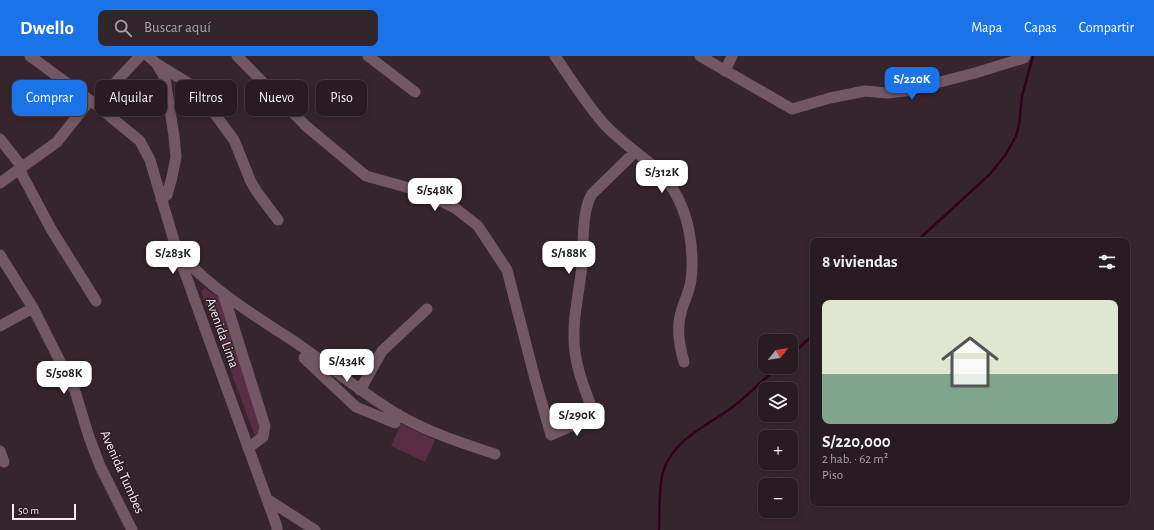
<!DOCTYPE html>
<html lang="es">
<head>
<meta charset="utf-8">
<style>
	body { margin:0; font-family:"Alegreya Sans",sans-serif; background:#30252a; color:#f1f3f6; height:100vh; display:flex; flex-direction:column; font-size:15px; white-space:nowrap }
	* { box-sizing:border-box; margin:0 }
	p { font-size:13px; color:#a5a1a5 }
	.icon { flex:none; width:22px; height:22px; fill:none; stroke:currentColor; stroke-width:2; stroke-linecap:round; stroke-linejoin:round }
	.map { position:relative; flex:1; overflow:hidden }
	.details { position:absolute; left:810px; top:182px; width:320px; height:268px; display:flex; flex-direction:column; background:#281c22; border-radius:8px; box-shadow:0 2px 6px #0003,0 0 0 1px #443a40 }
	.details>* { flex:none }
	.banner { position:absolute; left:12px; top:24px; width:380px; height:36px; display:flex; gap:8px }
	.needle { width:26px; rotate:60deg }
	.buttons { position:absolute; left:758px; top:278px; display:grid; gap:8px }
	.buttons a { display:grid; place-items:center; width:40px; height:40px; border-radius:8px; background:#281c22; box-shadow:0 2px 6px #0003,0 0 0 1px #443a40; font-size:20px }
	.scale { position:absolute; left:12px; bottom:10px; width:64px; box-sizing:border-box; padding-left:4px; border:2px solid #f8ecf1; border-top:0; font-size:11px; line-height:14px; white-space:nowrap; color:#f8ecf1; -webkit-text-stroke:3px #2c1c23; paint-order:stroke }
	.price { position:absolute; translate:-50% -34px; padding:0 9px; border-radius:8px; background:#fff; color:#222; font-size:13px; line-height:26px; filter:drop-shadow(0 1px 2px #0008) }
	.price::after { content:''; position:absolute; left:50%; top:24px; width:12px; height:9px; margin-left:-6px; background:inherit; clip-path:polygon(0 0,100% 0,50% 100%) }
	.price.current { background:#1a73e8; color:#fff }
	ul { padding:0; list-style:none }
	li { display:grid; align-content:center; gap:8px; height:212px; padding:0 12px }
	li+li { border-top:1px solid #443a40 }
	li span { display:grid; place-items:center; height:124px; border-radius:8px; color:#555 }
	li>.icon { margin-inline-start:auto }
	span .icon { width:72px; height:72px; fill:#fffc; stroke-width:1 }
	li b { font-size:17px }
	h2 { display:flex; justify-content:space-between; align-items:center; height:48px; padding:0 12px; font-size:17px }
	.pill { padding:0 14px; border-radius:8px; background:#281c22; box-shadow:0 2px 6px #0003,0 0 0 1px #443a40; font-size:14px; line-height:36px }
	.pill.current { background:#1a73e8; color:#fff }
	header { display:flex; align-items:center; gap:24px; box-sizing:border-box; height:56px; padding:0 20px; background:#1a73e8; color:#fff }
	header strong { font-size:19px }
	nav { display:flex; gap:22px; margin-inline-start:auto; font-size:14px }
	.search { width:280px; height:36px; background:#30252a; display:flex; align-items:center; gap:10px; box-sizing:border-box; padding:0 14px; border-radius:8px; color:#a5a1a5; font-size:15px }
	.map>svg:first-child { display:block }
	.green { fill:#592e44 }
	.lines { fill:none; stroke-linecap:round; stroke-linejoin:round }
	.stream { stroke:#31001d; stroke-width:2.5 }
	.minor { stroke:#735764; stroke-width:11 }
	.labels { text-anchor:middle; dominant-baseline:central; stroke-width:3; stroke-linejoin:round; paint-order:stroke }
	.street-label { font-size:14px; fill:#f8ecf1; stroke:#2c1c23 }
</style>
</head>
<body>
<header>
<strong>Dwello</strong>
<div class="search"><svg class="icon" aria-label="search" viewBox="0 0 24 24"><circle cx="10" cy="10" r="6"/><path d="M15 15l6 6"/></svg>Buscar aquí</div>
<nav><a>Mapa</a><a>Capas</a><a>Compartir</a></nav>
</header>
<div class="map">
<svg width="1154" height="474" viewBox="0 0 1154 474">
	<rect width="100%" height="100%" fill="#36252d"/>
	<path class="green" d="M205,232L222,244L262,369L260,381L256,383L201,235Z
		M401,368L435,384L425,406L391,390Z"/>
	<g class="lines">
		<path class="stream" d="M917,185L990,118L1006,98L1016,80L1019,69L1022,40L1033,0
			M791,299L813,279
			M659,474C660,456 658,430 664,413C675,382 709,369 734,350C749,338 763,324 778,311"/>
		<path class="minor" d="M30,0L95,48L140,85L150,104L177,195L277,471V474
			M148,0L157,8L193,30L206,46L234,84L251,126L257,136L278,164
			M237,0L306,70L366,120L420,135L455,152L478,170L507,214L535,323L551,379L571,370L596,363C588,341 578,319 575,296C571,267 579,239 582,210C584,189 581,156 592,138L635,96
			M368,0L415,36
			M555,0C571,23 586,48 605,69C621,86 641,99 658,114C674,130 685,153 689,175C692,191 693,209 691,224C690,234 685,243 682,253C676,271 679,288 684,306
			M700,0L792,53L830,42L865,35L887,37L905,35L975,17L1024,2L1025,0
			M158,10L165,22L168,42L174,80L176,101L172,121L167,139L161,143
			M725,15L732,0
			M95,48L140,0
			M0,83L22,111
			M19,113L51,173L96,245
			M0,127L57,86L90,44
			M180,198C213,235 257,261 298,288C331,311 362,337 397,358C427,376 462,387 495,398
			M0,199L33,252L75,335L89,381L100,410L132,474
			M223,237L265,370L263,381L248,392
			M0,270L33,252
			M304,302L356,351L395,367L398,358
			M360,334L382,295L427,253
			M0,395L4,406
			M267,443L315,474"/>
	</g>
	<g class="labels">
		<g class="street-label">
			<text transform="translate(222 277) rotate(70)">Avenida Lima</text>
			<text transform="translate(122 416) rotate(66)">Avenida Tumbes</text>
		</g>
	</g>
</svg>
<div class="buttons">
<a><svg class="needle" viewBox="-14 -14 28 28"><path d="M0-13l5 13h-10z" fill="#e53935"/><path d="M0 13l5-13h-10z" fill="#a5a1a5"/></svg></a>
<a><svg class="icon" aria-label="layers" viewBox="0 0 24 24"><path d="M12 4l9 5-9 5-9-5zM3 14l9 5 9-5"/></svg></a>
<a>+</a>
<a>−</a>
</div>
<div class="scale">50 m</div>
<b class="price current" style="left:912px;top:45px">S/220K</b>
<b class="price" style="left:662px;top:138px">S/312K</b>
<b class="price" style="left:435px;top:156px">S/548K</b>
<b class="price" style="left:173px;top:219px">S/283K</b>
<b class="price" style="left:569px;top:219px">S/188K</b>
<b class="price" style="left:347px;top:327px">S/434K</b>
<b class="price" style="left:64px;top:339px">S/508K</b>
<b class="price" style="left:577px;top:381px">S/290K</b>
<div class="banner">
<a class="pill current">Comprar</a>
<a class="pill">Alquilar</a>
<a class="pill">Filtros</a>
<a class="pill">Nuevo</a>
<a class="pill">Piso</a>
</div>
<section class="details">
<h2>8 viviendas<svg class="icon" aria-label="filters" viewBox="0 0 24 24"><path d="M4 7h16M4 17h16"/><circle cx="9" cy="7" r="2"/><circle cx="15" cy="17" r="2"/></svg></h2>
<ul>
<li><span style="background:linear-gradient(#dfe7d0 60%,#7fa58c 0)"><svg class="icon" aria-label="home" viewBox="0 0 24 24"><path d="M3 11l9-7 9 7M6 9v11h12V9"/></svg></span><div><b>S/220,000</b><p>2 hab. · 62 m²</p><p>Piso</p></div></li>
</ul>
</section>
</div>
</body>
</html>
